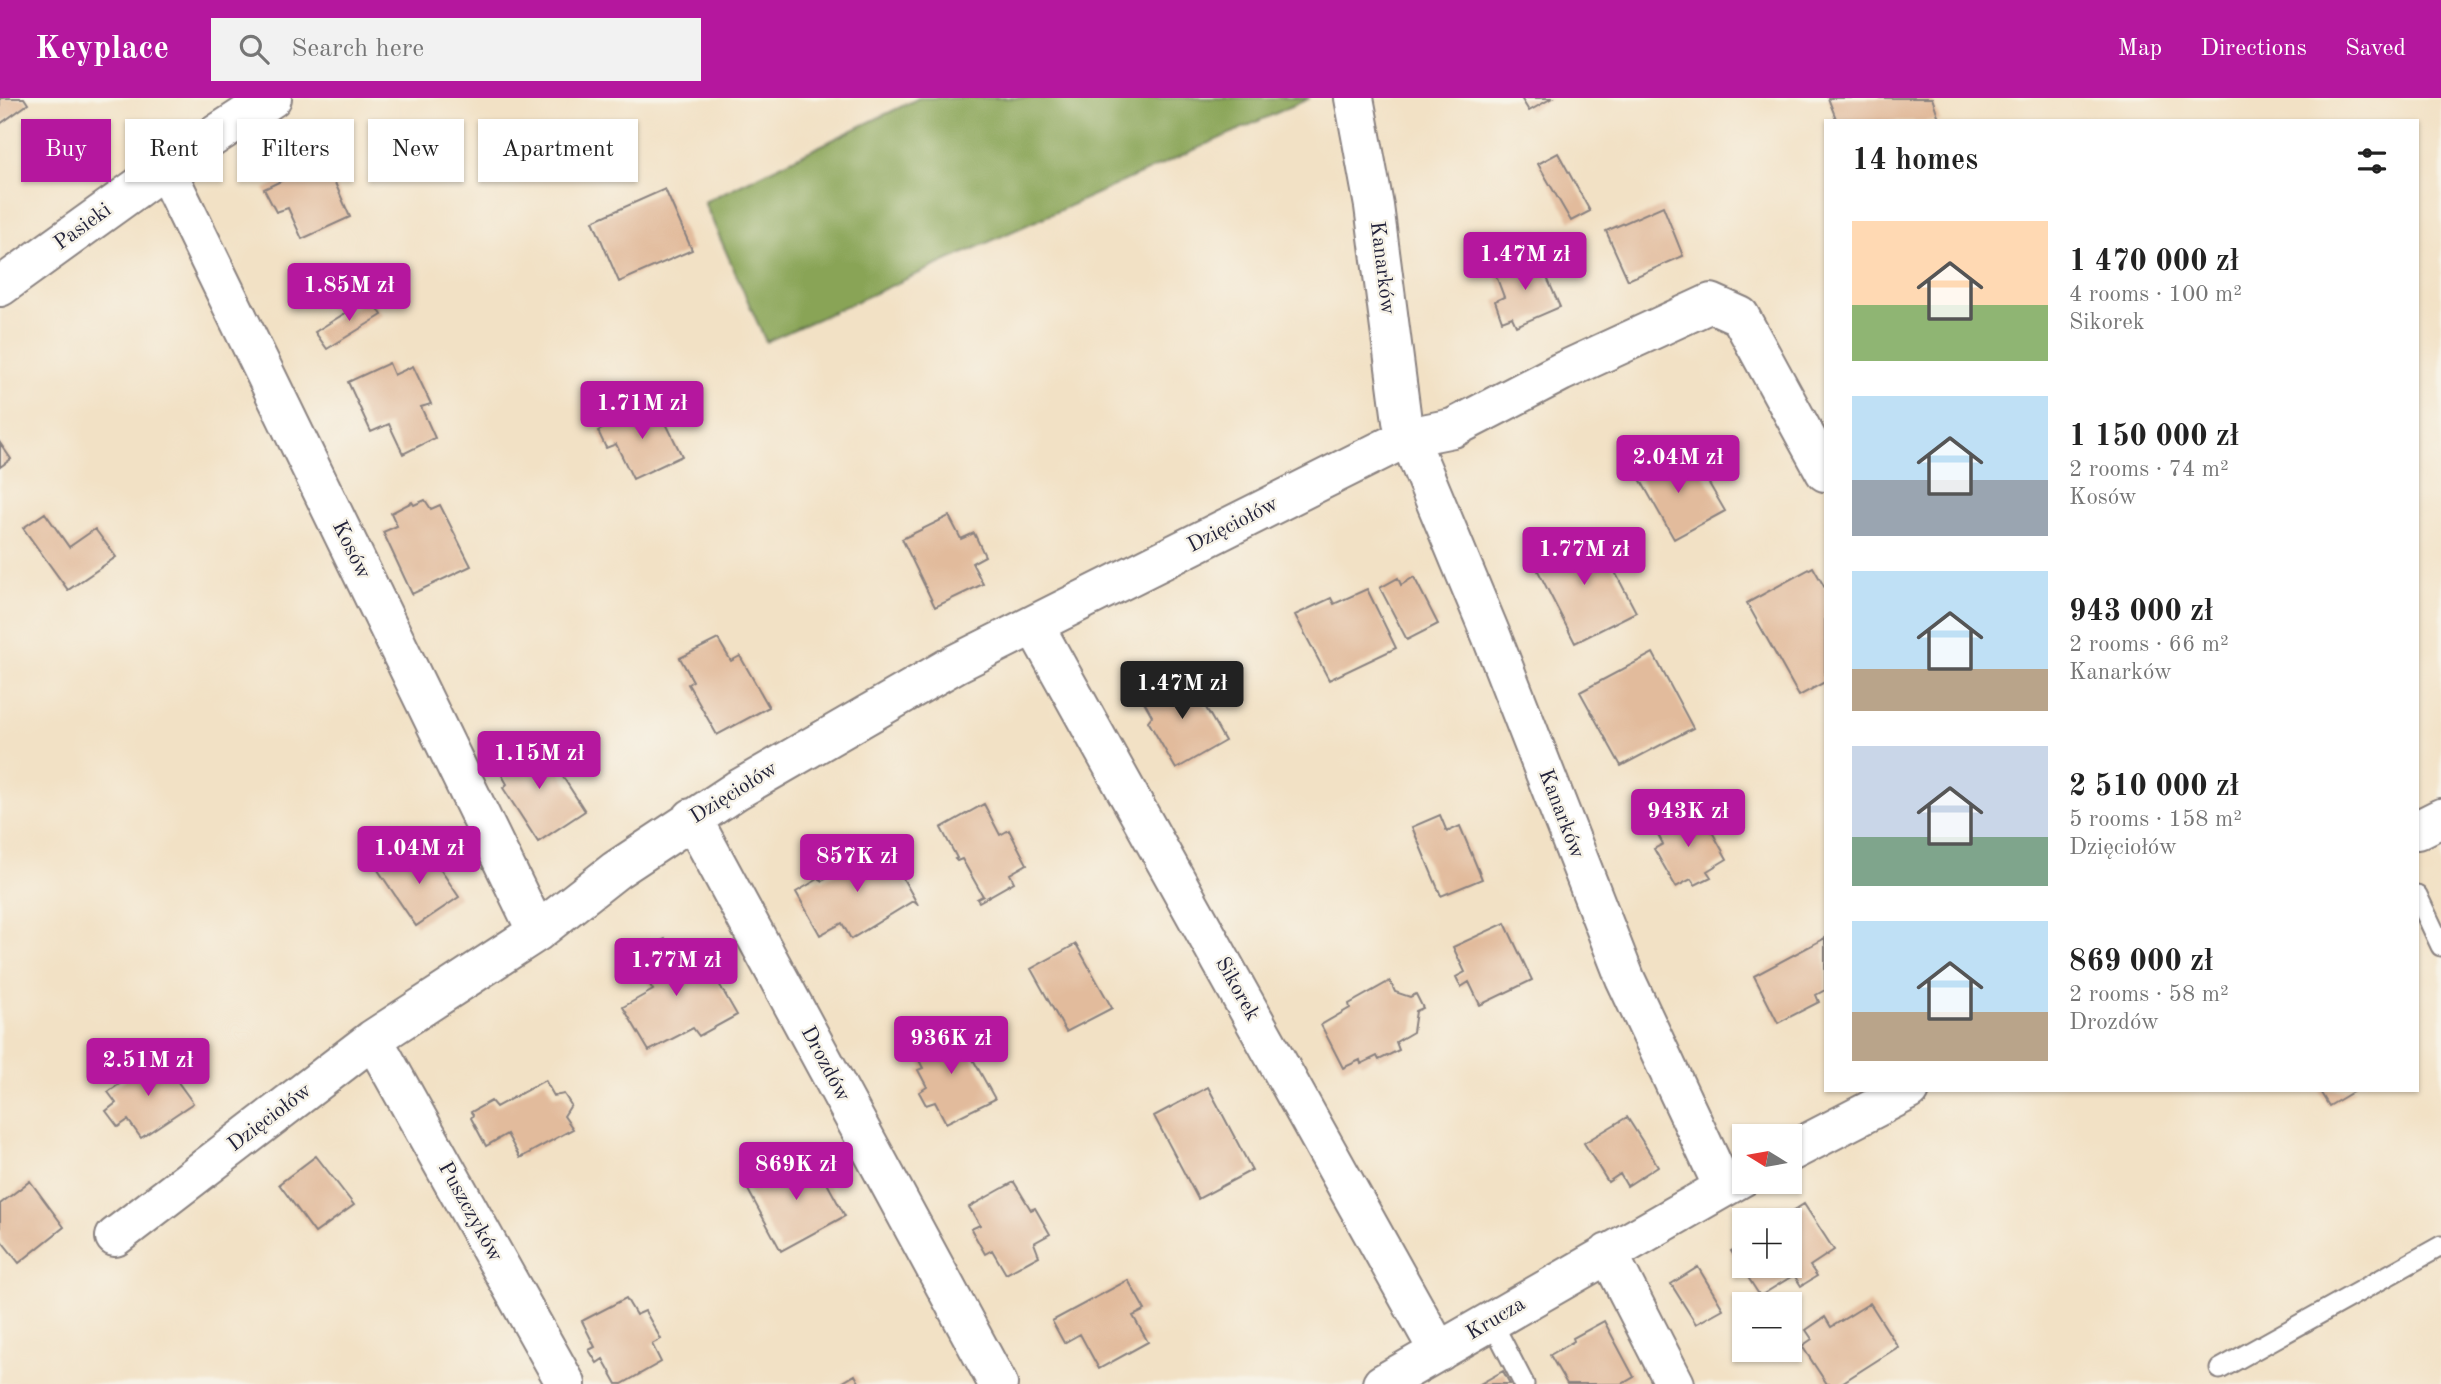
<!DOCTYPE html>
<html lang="en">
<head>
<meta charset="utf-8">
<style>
	body { margin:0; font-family:"Old Standard TT",serif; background:#f2f2f2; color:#222; height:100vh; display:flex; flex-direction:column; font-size:26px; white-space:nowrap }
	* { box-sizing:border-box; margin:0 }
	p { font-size:23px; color:#767676 }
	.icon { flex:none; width:38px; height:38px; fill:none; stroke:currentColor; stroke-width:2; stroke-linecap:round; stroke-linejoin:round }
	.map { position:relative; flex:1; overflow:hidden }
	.drawer { position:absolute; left:1824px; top:21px; width:595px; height:973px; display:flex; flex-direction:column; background:#fff; border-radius:0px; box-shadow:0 2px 5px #0004 }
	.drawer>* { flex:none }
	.top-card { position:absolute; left:21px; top:21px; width:665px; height:63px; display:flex; gap:14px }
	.needle { width:46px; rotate:281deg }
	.tools { position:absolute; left:1732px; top:1026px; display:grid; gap:14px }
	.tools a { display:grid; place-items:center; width:70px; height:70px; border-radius:0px; background:#fff; box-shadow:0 2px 5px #0004; font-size:35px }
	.price { position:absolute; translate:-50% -60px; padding:0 16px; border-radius:7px; background:#b5179e; color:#fff; font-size:23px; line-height:46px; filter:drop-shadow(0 2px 4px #0008) }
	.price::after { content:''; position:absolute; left:50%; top:42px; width:21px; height:16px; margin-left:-10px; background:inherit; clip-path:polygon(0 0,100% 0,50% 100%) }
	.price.active { background:#222; color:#fff }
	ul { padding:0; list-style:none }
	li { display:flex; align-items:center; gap:21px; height:175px; padding:0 28px }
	li span { display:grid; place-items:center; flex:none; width:196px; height:140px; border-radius:0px; color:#555 }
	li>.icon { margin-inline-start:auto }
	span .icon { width:84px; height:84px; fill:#fffc; stroke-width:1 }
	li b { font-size:30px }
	h2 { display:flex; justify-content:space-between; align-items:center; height:84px; padding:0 28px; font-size:30px }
	.pill { padding:0 24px; border-radius:0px; background:#fff; box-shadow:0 2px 5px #0004; font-size:24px; line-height:63px }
	.pill.active { background:#b5179e; color:#fff }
	header { display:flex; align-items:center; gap:42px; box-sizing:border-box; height:98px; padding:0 35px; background:#b5179e; color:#fff }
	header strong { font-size:33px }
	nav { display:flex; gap:38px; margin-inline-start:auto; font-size:24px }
	.search { width:490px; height:63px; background:#f2f2f2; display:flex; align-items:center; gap:18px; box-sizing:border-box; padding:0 24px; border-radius:0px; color:#767676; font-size:26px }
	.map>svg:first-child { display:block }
	.forest { fill:#89a456; stroke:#566348; stroke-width:2 }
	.building { fill:#e2bb9c }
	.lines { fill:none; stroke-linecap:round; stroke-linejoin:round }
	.service-casing { stroke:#8a8280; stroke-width:23 }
	.minor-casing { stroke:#8a8280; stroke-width:42 }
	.service { stroke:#fff; stroke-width:19 }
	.minor { stroke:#fff; stroke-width:38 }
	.labels { text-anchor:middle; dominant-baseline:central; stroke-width:5; stroke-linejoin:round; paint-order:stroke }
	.street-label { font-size:21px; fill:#22223b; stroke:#f7f3e8 }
</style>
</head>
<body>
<header>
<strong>Keyplace</strong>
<div class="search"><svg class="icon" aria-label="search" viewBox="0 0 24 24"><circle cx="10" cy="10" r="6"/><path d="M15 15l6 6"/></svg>Search here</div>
<nav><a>Map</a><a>Directions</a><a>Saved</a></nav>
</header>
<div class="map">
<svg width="2441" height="1286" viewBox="0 0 2441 1286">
	<rect width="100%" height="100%" fill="#f7f3e8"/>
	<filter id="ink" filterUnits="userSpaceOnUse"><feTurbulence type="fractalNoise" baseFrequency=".0143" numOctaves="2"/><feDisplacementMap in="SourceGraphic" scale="14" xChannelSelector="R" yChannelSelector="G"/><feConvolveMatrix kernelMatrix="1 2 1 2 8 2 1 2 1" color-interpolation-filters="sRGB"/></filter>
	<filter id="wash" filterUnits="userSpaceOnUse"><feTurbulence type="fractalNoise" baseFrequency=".00686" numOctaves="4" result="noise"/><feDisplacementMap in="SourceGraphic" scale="28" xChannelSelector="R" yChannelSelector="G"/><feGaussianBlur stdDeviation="1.57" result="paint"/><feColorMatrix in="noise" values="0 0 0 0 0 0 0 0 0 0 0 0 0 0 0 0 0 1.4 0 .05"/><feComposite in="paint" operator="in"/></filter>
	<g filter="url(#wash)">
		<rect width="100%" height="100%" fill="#f2e1c5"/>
		<path class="forest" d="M919,0H1310L766,244L704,104Z"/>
		<g id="blocks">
			<path class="building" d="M0,0H24L28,6L0,26Z
				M1521,0H1552L1529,13Z
				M1828,0H1932L1940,23H1837Z
				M1558,55L1590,113L1571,123L1538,66Z
				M325,62L350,119L302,141L288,110L276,114L264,91Z
				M665,91L692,152L619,184L593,123Z
				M1663,108L1683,158L1628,182L1606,133Z
				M1537,157L1560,209L1516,228L1512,219L1502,223L1495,203L1504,199L1495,175Z
				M371,199L382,217L327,251L315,234Z
				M389,265L394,277L413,268L431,306L421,309L435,340L403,356L389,326L371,334L348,284Z
				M656,305L682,358L633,381L616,346L606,350L598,333Z
				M0,345L11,361L0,369Z
				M1655,351L1674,382L1699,368L1725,413L1674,441L1631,365Z
				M425,402L431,411L440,407L471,468L412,496L383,434L397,428L391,415L412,404L414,407Z
				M45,415L69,449L95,431L116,459L68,492L23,430Z
				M949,418L961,441L974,435L985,458L972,465L983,486L935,509L902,441Z
				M1593,432L1636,514L1575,545L1533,463Z
				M1813,469L1825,490V584L1799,598L1747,505Z
				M1414,479L1438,526L1407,542L1380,490L1398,480L1401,487Z
				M1367,491L1396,550L1329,582L1295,517L1331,500L1334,506Z
				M718,541L731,563L740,558L769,609L717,637L688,586L693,583L680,560Z
				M1653,555L1693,630L1621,668L1580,594Z
				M1186,575L1225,643L1176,671L1148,623L1152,618L1142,600Z
				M534,641L547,660L550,659L585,713L538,744L503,690L507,686L496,667Z
				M984,706L1000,737L1009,732L1027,766L1010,776L1014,784L979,804L977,801L983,798L962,761L957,763L955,761L957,760L941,730Z
				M1686,712L1695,728L1706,723L1727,761L1707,773L1711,779L1695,787L1691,781L1676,789L1654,751L1663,746L1654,729Z
				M1440,717L1447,734L1460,728L1482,781L1441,798L1412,729Z
				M883,745L918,807L913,803L851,841L842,825L820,837L796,794L820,780L822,783L856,764L855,760Z
				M408,752L418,765L430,756L459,799L416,828L378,772Z
				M1505,825L1532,882L1480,907L1469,884L1461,889L1456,879L1465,874L1453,849Z
				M1825,840V892L1816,897L1819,904L1778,925L1754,878Z
				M665,841L685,874L706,863L737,917L699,938L693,930L649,953L623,909L653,892L633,858Z
				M1076,846L1112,910L1066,934L1031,871Z
				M1390,883L1395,894L1410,899L1416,896L1423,910L1416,913L1413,934L1396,944L1399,952L1379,962L1377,958L1361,966L1360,962L1343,970L1321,927L1350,910L1349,906Z
				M955,929L995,1001L946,1025L935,1004L926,1007L919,994L927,989L918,972L923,970L913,951Z
				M159,958L193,1005L141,1040L128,1022L118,1029L106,1013L116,1005L108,994Z
				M545,982L554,998L564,996L571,1007L564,1018L573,1031L520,1060L507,1036L486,1048L471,1020L473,1017L471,1014L491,1003L496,1009Z
				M1208,989L1252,1072L1198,1101L1154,1018Z
				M2319,992H2356L2329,1008Z
				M1627,1019L1658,1068L1627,1088L1620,1076L1608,1084L1584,1045Z
				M811,1056L845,1118L781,1153L747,1090Z
				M316,1058L354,1107L315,1135L279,1086Z
				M30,1083L64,1129L19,1165L0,1141V1106Z
				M1014,1084L1031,1112L1035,1110L1050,1136L1034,1145L1039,1158L1006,1176L992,1152L985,1156L971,1131L980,1127L969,1109Z
				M1804,1106L1834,1152L1810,1168L1817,1178L1801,1188L1794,1177L1760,1198L1731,1153L1745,1144V1167H1790V1122H1779Z
				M1698,1169L1723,1211L1696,1226L1671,1186Z
				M1128,1182L1145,1212L1133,1218L1148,1244L1099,1271L1080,1236L1064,1245L1052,1223Z
				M626,1200L636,1217L645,1213L661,1241L652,1246L661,1264L622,1286H617L603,1261L597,1265L589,1252L595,1249L582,1223Z
				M1870,1205L1898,1249L1840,1286H1827L1802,1248L1812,1241L1806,1232L1825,1219L1831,1229Z
				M1604,1223L1634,1279L1622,1286H1567L1550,1257L1574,1243L1573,1240Z
				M1503,1273L1510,1286H1480Z
				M855,1277L860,1286H840Z"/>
		</g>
	</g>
	<g filter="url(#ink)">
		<use href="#blocks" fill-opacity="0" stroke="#8a8280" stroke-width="2"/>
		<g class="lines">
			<g class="service-casing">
				<path id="service" d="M2417,797L2441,848
					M1492,1224L1524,1286
					M2220,1271L2441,1148"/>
			</g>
			<g class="minor-casing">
				<path id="minor" d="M1354,0L1374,108L1402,323L1491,537L1625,880L1723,1089
					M165,70L537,834
					M0,189L165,70L272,0
					M1034,527L1439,1254
					M692,720L998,1286
					M2417,732L2441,720
					M373,941L566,1286
					M1790,1054L1910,992
					M115,1139L373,941L537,834L616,772L737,692L955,566L1408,339L1453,330L1561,274L1711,205L1740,218L1825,374
					M1608,1155L1675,1286
					M1382,1286L1744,1078"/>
			</g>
			<use href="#service" class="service"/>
			<use href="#minor" class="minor"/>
		</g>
	</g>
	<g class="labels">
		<g class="street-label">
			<text transform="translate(83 129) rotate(-36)">Pasieki</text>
			<text transform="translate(1382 170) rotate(83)">Kanarków</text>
			<text transform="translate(1233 427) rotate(-27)">Dzięciołów</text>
			<text transform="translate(351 452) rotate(64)">Kosów</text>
			<text transform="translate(734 695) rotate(-32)">Dzięciołów</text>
			<text transform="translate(1561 716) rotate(69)">Kanarków</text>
			<text transform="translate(1237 891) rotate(61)">Sikorek</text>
			<text transform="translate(825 966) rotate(62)">Drozdów</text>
			<text transform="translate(270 1020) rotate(-37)">Dzięciołów</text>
			<text transform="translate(470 1114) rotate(61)">Puszczyków</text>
			<text transform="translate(1496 1221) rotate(-31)">Krucza</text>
		</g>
	</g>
</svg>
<div class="tools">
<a><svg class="needle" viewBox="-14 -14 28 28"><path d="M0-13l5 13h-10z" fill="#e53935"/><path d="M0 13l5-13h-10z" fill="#767676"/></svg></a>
<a>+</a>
<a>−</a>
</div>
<b class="price" style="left:1525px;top:194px">1.47M zł</b>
<b class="price" style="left:349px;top:225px">1.85M zł</b>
<b class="price" style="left:642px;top:343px">1.71M zł</b>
<b class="price" style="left:1678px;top:397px">2.04M zł</b>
<b class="price" style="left:1584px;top:489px">1.77M zł</b>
<b class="price active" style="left:1182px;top:623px">1.47M zł</b>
<b class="price" style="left:539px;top:693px">1.15M zł</b>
<b class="price" style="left:1688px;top:751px">943K zł</b>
<b class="price" style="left:419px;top:788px">1.04M zł</b>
<b class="price" style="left:857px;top:796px">857K zł</b>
<b class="price" style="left:676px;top:900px">1.77M zł</b>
<b class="price" style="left:951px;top:978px">936K zł</b>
<b class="price" style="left:148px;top:1000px">2.51M zł</b>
<b class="price" style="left:796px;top:1104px">869K zł</b>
<div class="top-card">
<a class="pill active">Buy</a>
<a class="pill">Rent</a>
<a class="pill">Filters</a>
<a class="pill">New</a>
<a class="pill">Apartment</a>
</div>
<section class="drawer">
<h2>14 homes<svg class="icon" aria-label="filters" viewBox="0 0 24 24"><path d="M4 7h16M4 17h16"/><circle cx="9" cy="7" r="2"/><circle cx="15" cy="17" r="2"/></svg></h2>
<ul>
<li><span style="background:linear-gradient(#ffd9b3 60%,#8fb573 0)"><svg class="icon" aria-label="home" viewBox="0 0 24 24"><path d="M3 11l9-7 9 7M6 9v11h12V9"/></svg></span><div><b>1 470 000 zł</b><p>4 rooms · 100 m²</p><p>Sikorek</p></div></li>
<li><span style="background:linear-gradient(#bfe0f5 60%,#9aa5b1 0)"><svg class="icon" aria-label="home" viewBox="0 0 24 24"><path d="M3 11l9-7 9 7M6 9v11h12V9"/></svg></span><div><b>1 150 000 zł</b><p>2 rooms · 74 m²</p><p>Kosów</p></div></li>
<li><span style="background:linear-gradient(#bfe0f5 70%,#b9a48a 0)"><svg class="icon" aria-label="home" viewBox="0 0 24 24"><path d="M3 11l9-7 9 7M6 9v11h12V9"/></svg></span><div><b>943 000 zł</b><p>2 rooms · 66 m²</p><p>Kanarków</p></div></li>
<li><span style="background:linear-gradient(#c9d6e8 65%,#7fa58c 0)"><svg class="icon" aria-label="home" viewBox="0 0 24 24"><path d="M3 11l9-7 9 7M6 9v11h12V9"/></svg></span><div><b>2 510 000 zł</b><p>5 rooms · 158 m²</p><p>Dzięciołów</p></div></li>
<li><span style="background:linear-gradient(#bfe0f5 65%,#b9a48a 0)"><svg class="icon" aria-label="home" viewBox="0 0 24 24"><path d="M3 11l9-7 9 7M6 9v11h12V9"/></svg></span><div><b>869 000 zł</b><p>2 rooms · 58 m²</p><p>Drozdów</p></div></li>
</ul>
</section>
</div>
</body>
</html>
